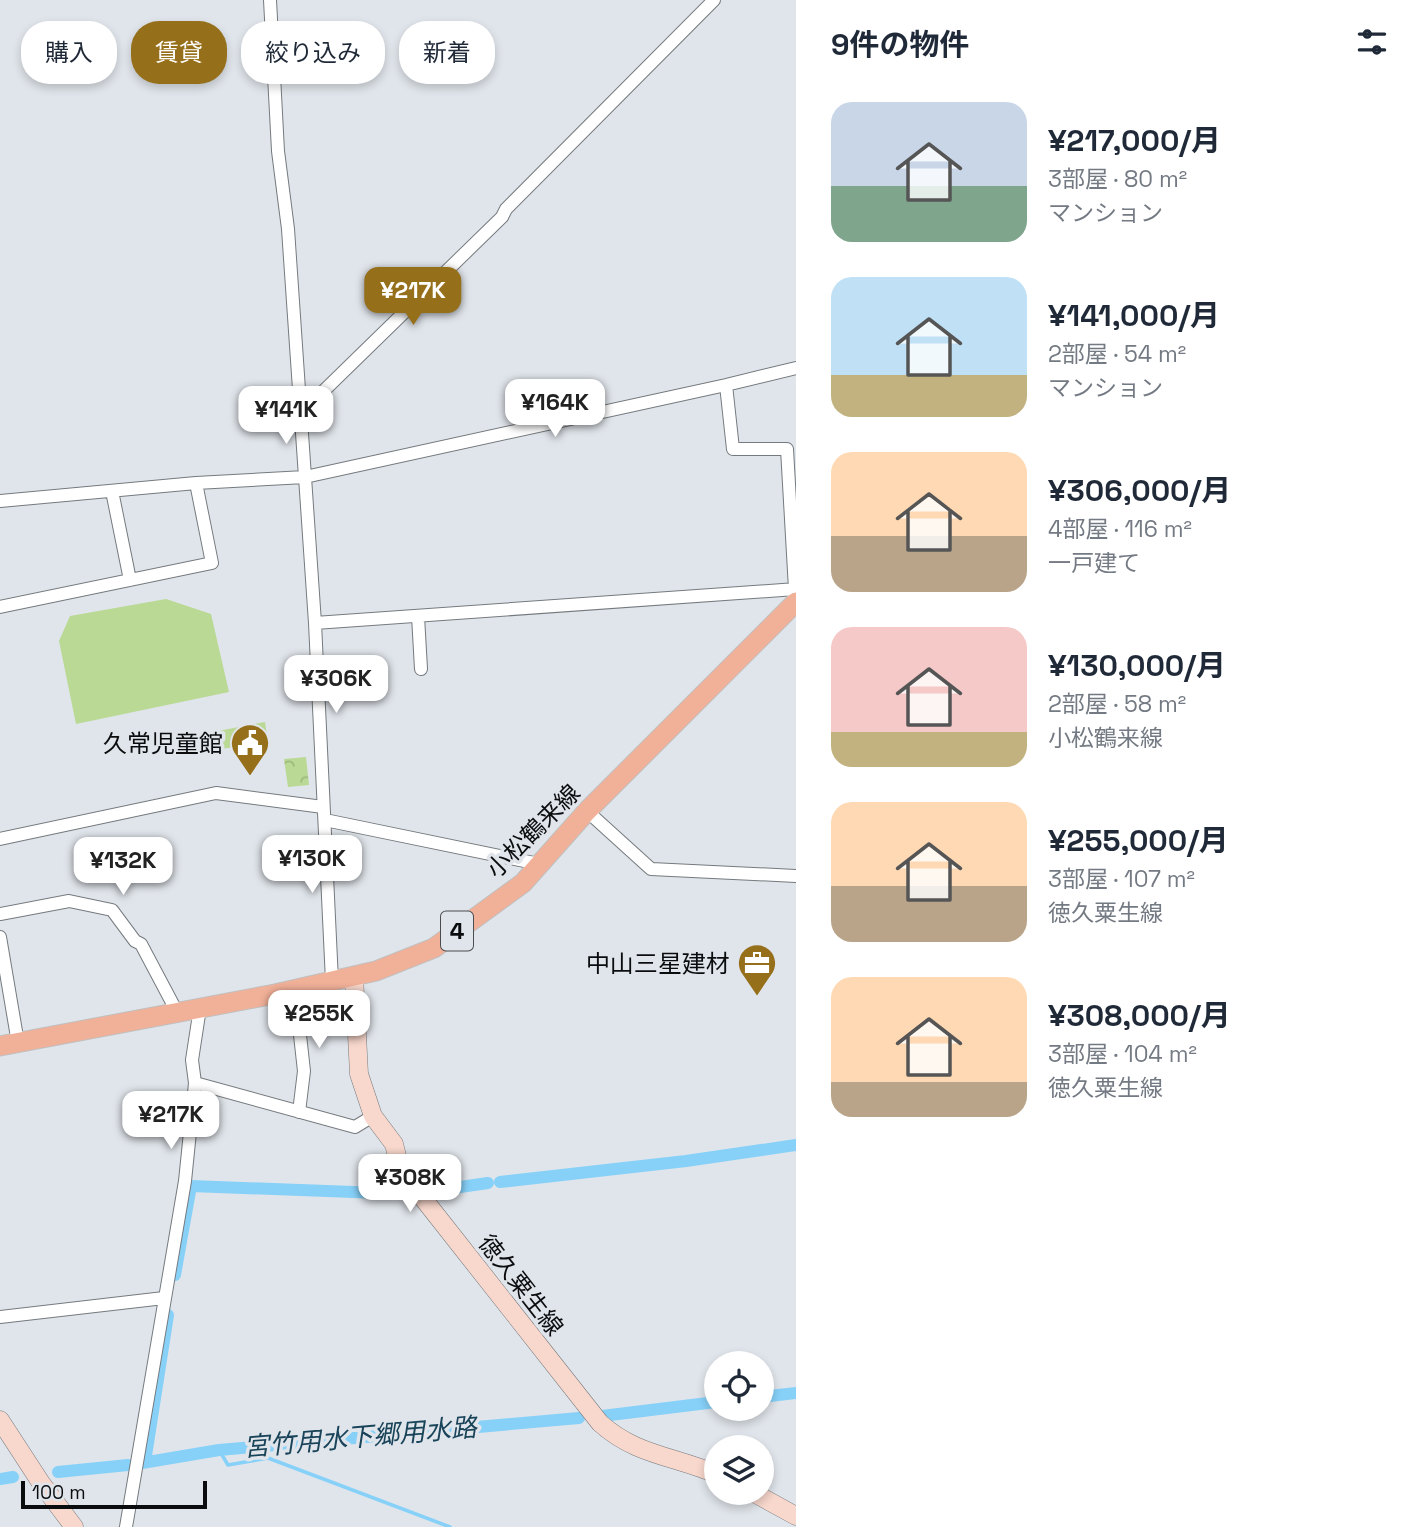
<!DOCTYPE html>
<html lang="ja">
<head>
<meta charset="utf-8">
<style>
	body { margin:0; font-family:"Space Grotesk","Noto Sans JP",sans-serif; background:#f2f2f3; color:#1f2937; height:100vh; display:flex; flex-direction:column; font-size:26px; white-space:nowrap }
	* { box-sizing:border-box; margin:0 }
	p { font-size:23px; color:#747a83 }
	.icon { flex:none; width:38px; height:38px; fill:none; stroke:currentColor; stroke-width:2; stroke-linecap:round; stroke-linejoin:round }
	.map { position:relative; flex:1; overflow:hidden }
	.details { display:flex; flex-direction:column; background:#fff; width:630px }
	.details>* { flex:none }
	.hud { position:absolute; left:21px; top:21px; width:665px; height:63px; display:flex; gap:14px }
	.tools { position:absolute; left:704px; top:1351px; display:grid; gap:14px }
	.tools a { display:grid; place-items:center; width:70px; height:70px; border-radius:50%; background:#fff; box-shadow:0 4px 10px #0003; font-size:35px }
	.scale { position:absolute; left:21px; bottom:18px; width:186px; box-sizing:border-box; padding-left:7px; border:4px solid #0b0c0e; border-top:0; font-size:19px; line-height:24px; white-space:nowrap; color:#0b0c0e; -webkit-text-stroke:5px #e0e5eb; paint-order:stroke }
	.price { position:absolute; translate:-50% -60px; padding:0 16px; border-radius:14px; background:#fff; color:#222; font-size:23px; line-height:46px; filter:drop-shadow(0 2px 4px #0008) }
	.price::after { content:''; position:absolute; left:50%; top:42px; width:21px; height:16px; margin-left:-10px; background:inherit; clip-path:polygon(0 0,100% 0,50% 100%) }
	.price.on { background:#966f1a; color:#fff }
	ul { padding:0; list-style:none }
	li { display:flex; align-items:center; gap:21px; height:175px; padding:0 35px }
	li span { display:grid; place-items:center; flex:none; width:196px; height:140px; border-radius:21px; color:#555 }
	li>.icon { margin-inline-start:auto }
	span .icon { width:84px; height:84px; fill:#fffc; stroke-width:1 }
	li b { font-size:30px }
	h2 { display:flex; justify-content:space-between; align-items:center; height:84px; padding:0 35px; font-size:30px }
	.pill { padding:0 24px; border-radius:28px; background:#fff; box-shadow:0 4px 10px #0003; font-size:24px; line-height:63px }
	.pill.on { background:#966f1a; color:#fff }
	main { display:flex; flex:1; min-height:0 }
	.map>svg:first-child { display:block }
	.grass { fill:#b9d994 }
	.forest { fill:url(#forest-crowns) }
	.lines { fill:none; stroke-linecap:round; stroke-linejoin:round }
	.stream { stroke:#87d1f9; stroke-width:3.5 }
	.canal { stroke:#87d1f9; stroke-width:12 }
	.street-casing { stroke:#757a7e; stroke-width:14 }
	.secondary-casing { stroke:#757a7e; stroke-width:19 }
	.primary-casing { stroke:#c0c0c0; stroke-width:21 }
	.street { stroke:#fff; stroke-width:12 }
	.secondary { stroke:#f8d7cc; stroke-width:18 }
	.primary { stroke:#f1b098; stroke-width:19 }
	.labels { text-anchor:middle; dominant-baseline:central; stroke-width:7; stroke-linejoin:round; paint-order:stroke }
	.shield { fill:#e0e5eb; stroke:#4b4d50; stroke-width:2 }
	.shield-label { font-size:23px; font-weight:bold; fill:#0b0c0e }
	.poi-label { font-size:24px; fill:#0b0c0e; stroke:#e0e5eb; text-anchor:end }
	.street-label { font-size:24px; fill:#0b0c0e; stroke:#e0e5eb }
	.water-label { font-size:26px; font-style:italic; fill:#194358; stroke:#e0e5eb }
</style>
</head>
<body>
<main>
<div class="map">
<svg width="796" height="1527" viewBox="0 0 796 1527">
	<defs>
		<pattern id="forest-crowns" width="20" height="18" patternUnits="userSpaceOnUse" patternTransform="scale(1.75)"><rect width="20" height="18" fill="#b9d994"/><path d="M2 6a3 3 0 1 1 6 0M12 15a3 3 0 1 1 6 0" fill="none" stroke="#9eb97e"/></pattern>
	</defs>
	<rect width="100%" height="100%" fill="#e0e5eb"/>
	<path class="grass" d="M166,599L211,614L229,692L76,724L59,641L70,616Z
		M265,722L268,742L221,749L218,731Z"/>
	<path class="forest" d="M306,757L309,785L288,787L284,759Z"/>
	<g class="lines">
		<path class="stream" d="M219,1450L228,1465L268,1458L450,1527"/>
		<path class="canal" d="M500,1182L686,1161L796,1145
			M432,1191L488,1183
			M175,1275L191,1186L406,1194
			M761,1397L796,1393
			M602,1416L716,1402
			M145,1462L168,1315
			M142,1463L219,1450L579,1418
			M58,1472L128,1465
			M0,1479L13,1477"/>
		<g class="street-casing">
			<path id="street" d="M270,0L278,151L288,229L315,623L332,981
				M726,385L733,449H787L795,589
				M301,413L502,217L506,209L714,0
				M112,491L130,580
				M0,501L196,483L305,477L726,385L796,368
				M0,607L212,563L196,483
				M418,616L421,669
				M315,623L796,589
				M587,811L651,869L796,876
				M325,820L539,864
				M0,839L216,793L323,807
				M0,914L69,901L112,910L135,941L141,944L177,1012
				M0,937L18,1043
				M295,990L304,1071L299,1112
				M195,1083L355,1127L373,1116
				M0,1317L164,1298
				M126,1527L185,1181L195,1083L192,1060L200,1008"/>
		</g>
		<g class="secondary-casing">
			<path id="secondary" d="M354,976L359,1074L373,1116L394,1144L403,1180L422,1197L600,1423C635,1455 674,1456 716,1474
				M0,1420L41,1483L74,1527
				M754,1493L796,1516"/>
		</g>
		<g class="primary-casing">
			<path id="primary" d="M0,1046L275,994L376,971L434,948L523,883L587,811L796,602"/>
		</g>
		<use href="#street" class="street"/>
		<use href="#secondary" class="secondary"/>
		<use href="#primary" class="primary"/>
	</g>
	<defs>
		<g id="civic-pin" transform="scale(2.0125)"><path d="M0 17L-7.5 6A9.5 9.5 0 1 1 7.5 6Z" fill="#966f1a" stroke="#e0e5eb"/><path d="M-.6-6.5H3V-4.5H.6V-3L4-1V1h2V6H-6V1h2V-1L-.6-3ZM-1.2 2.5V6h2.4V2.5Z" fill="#fff"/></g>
		<g id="office-pin" transform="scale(2.0125)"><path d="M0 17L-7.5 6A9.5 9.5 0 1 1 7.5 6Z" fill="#966f1a" stroke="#e0e5eb"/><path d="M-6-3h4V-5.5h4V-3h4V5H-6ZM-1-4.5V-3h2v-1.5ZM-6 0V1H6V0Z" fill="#fff"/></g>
	</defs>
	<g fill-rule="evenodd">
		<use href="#civic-pin" x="250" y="743"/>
		<use href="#office-pin" x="757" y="963"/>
	</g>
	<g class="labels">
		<rect class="shield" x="441" y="911.5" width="32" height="39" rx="5"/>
		<g class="shield-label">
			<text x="457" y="931">4</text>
		</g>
		<g class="poi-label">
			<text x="223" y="743">久常児童館</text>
			<text x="730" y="963">中山三星建材</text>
		</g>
		<g class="street-label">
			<text transform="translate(533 831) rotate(-45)">小松鶴来線</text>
			<text transform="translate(521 1285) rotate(52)">徳久粟生線</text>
		</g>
		<g class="water-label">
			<text transform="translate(360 1437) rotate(-5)">宮竹用水下郷用水路</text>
		</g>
	</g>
</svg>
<div class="tools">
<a><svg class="icon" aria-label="locate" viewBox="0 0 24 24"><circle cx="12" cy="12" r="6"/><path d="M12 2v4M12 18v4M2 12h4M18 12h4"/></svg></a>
<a><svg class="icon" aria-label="layers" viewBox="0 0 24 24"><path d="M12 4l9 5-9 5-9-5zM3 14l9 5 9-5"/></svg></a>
</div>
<div class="scale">100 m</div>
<b class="price on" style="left:413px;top:327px">¥217K</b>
<b class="price" style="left:555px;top:439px">¥164K</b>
<b class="price" style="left:286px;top:446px">¥141K</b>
<b class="price" style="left:336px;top:715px">¥306K</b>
<b class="price" style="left:312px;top:895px">¥130K</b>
<b class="price" style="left:123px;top:897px">¥132K</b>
<b class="price" style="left:319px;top:1050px">¥255K</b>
<b class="price" style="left:171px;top:1151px">¥217K</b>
<b class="price" style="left:410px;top:1214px">¥308K</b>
<div class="hud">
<a class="pill">購入</a>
<a class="pill on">賃貸</a>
<a class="pill">絞り込み</a>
<a class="pill">新着</a>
</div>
</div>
<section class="details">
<h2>9件の物件<svg class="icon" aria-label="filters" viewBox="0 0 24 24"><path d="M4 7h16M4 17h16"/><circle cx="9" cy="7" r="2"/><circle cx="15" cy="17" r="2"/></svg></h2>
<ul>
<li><span style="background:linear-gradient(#c9d6e8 60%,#7fa58c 0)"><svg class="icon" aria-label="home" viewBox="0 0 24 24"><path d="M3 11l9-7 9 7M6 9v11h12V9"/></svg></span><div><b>¥217,000/月</b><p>3部屋 · 80 m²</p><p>マンション</p></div></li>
<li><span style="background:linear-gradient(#bfe0f5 70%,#c2b280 0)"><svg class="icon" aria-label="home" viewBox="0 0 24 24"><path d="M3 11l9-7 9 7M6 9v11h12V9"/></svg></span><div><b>¥141,000/月</b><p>2部屋 · 54 m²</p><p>マンション</p></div></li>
<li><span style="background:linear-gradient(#ffd9b3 60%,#b9a48a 0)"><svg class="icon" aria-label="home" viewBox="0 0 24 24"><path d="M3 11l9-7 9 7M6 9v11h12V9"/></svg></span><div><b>¥306,000/月</b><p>4部屋 · 116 m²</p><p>一戸建て</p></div></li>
<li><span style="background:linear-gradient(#f6c9c9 75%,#c2b280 0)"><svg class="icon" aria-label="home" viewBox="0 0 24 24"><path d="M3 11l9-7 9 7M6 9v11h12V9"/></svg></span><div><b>¥130,000/月</b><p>2部屋 · 58 m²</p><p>小松鶴来線</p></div></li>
<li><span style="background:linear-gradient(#ffd9b3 60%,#b9a48a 0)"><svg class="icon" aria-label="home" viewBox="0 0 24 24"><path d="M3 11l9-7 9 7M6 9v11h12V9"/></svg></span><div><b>¥255,000/月</b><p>3部屋 · 107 m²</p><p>徳久粟生線</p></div></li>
<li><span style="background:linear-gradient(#ffd9b3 75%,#b9a48a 0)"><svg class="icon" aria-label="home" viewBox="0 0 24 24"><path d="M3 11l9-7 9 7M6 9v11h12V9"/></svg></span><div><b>¥308,000/月</b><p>3部屋 · 104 m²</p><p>徳久粟生線</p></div></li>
</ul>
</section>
</main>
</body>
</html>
